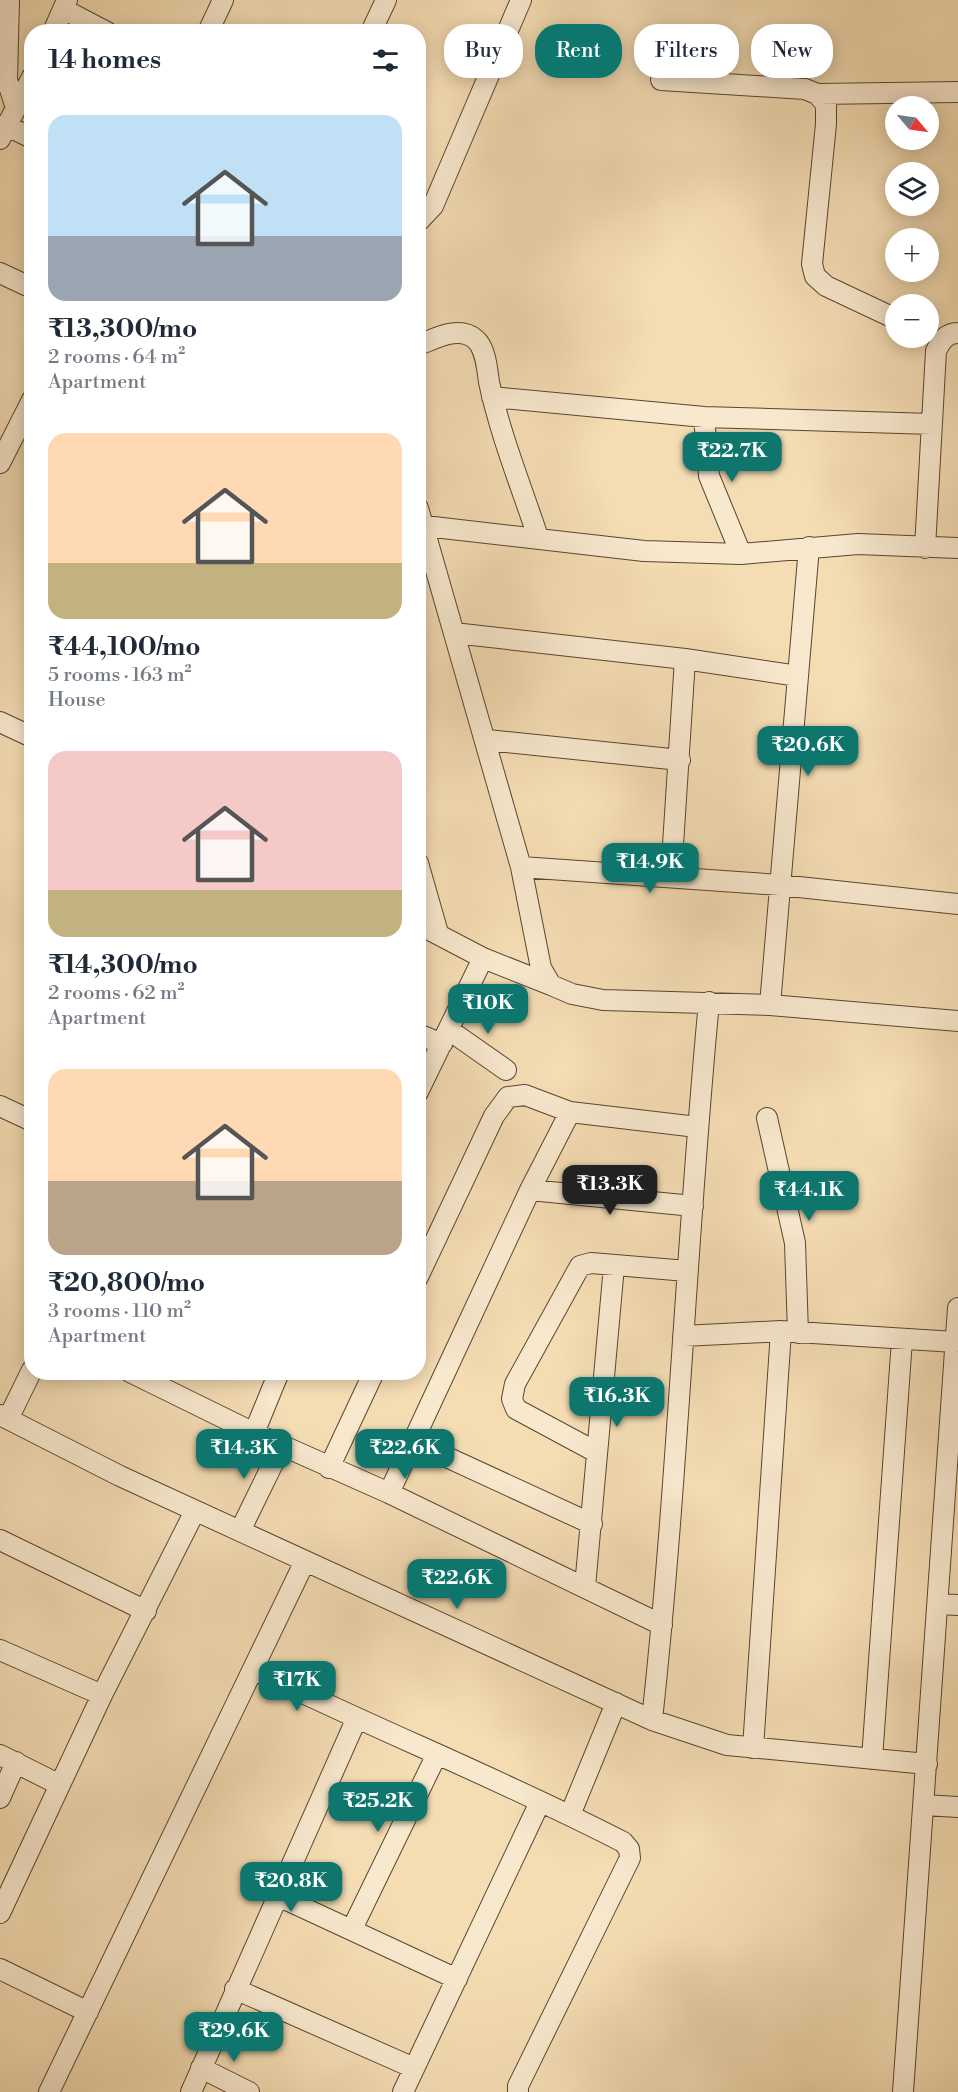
<!DOCTYPE html>
<html lang="en">
<head>
<meta charset="utf-8">
<style>
	body { margin:0; font-family:"Libre Bodoni",serif; background:#f2f2f3; color:#1f2937; height:100vh; display:flex; flex-direction:column; font-size:22px; white-space:nowrap }
	* { box-sizing:border-box; margin:0 }
	p { font-size:20px; color:#747a83 }
	.icon { flex:none; width:33px; height:33px; fill:none; stroke:currentColor; stroke-width:2; stroke-linecap:round; stroke-linejoin:round }
	.map { position:relative; flex:1; overflow:hidden }
	.details { position:absolute; left:24px; top:24px; width:402px; height:1356px; display:flex; flex-direction:column; background:#fff; border-radius:24px; box-shadow:0 3px 15px #0003 }
	.details>* { flex:none }
	.guide { position:absolute; left:444px; top:24px; width:423px; height:54px; display:flex; gap:12px }
	.needle { width:39px; rotate:119deg }
	.fabs { position:absolute; left:885px; top:96px; display:grid; gap:12px }
	.fabs a { display:grid; place-items:center; width:54px; height:54px; border-radius:50%; background:#fff; box-shadow:0 3px 15px #0003; font-size:30px }
	.price { position:absolute; translate:-50% -51px; padding:0 14px; border-radius:12px; background:#0f766e; color:#fff; font-size:20px; line-height:39px; filter:drop-shadow(0 2px 3px #0008) }
	.price::after { content:''; position:absolute; left:50%; top:36px; width:18px; height:14px; margin-left:-9px; background:inherit; clip-path:polygon(0 0,100% 0,50% 100%) }
	.price.selected { background:#222; color:#fff }
	ul { padding:0; list-style:none }
	li { display:grid; align-content:center; gap:12px; height:318px; padding:0 24px }
	li span { display:grid; place-items:center; height:186px; border-radius:18px; color:#555 }
	li>.icon { margin-inline-start:auto }
	span .icon { width:108px; height:108px; fill:#fffc; stroke-width:1 }
	li b { font-size:26px }
	h2 { display:flex; justify-content:space-between; align-items:center; height:72px; padding:0 24px; font-size:26px }
	.pill { padding:0 21px; border-radius:24px; background:#fff; box-shadow:0 3px 15px #0003; font-size:21px; line-height:54px }
	.pill.selected { background:#0f766e; color:#fff }
	.map>svg:first-child { display:block }
	.lines { fill:none; stroke-linecap:round; stroke-linejoin:round }
	.street-casing { stroke:#5a452f; stroke-width:22 }
	.street { stroke:#f8e8ce; stroke-width:20 }
</style>
</head>
<body>
<div class="map">
<svg width="958" height="2092" viewBox="0 0 958 2092">
	<rect width="100%" height="100%" fill="#f4dcb3"/>
	<filter id="stains"><feTurbulence type="fractalNoise" baseFrequency=".00333" numOctaves="4"/><feColorMatrix values="0 0 0 0 .2 0 0 0 0 .09 0 0 0 0 .02 0 0 0 .5 -.17"/></filter>
	<radialGradient id="worn" r=".72"><stop offset=".6" stop-color="#630" stop-opacity="0"/><stop offset="1" stop-color="#630" stop-opacity=".3"/></radialGradient>
	<g class="lines">
		<g class="street-casing">
			<path id="street" d="M9,0L7,80L16,108
				M63,9L107,32
				M53,32L67,0
				M208,32L223,0
				M371,32L386,0
				M661,80L805,89L817,94L826,104V124L812,264L815,276L826,286L896,319
				M817,94L958,92
				M0,126H7L32,138
				M0,139L32,77
				M418,222L433,206L521,0
				M0,273L32,288
				M418,345C435,339 459,325 475,339C486,348 487,369 489,382C500,434 521,486 538,537
				M492,397L704,417L932,424
				M704,417L709,476L741,554
				M0,463L32,400
				M418,508L521,867L541,968L551,985L572,994L603,1000L770,1005L958,1021
				M425,526L644,551L741,554L858,544L958,548
				M925,548L936,351C941,341 946,333 958,333
				M454,633L685,659L798,676
				M0,722L32,737
				M487,740L680,760
				M418,863L438,933
				M521,867L780,885L958,904
				M671,876L685,659
				M418,924L483,958L551,985
				M770,1005L809,547
				M449,1030L506,1070
				M418,1034L442,1044
				M418,1092L483,958
				M0,1106L32,1121
				M767,1118L795,1243L798,1333
				M530,1190L693,1206
				M418,1277L494,1116L508,1097L525,1095L570,1112L697,1127
				M683,1336L781,1331L955,1342
				M130,1372L254,1433L389,1493L662,1625
				M0,1415L120,1476L652,1720L727,1745L927,1764
				M8,1419L32,1370
				M254,1433L279,1372
				M414,1442L592,1524
				M596,1452L516,1409L512,1399L515,1384L580,1266L591,1263L687,1271
				M329,1468L374,1372
				M389,1493L530,1190L570,1112
				M240,1531L282,1445
				M0,1540L146,1611
				M585,1587L614,1266
				M939,1604L958,1605
				M0,1650L102,1695
				M255,1670C377,1730 503,1780 623,1842L629,1849L630,1858L518,2086V2092
				M652,1720C678,1482 686,1241 709,1002
				M753,1748L781,1331
				M0,1755L60,1785
				M872,1759L902,1340
				M0,1798L16,1762
				M925,1805L958,1807
				M570,1815L616,1703
				M278,1896L457,1979
				M0,1913L102,1695L195,1511
				M352,1929L437,1754
				M0,1969L88,2012
				M235,1989L414,2068
				M201,2068L249,2092
				M49,2092L305,1561
				M191,2092L356,1720
				M403,2092L540,1802
				M903,2092L958,1308"/>
		</g>
		<use href="#street" class="street"/>
	</g>
	<rect width="100%" height="100%" filter="url(#stains)"/>
	<rect width="100%" height="100%" fill="url(#worn)"/>
</svg>
<div class="fabs">
<a><svg class="needle" viewBox="-14 -14 28 28"><path d="M0-13l5 13h-10z" fill="#e53935"/><path d="M0 13l5-13h-10z" fill="#747a83"/></svg></a>
<a><svg class="icon" aria-label="layers" viewBox="0 0 24 24"><path d="M12 4l9 5-9 5-9-5zM3 14l9 5 9-5"/></svg></a>
<a>+</a>
<a>−</a>
</div>
<b class="price" style="left:732px;top:483px">₹22.7K</b>
<b class="price" style="left:808px;top:777px">₹20.6K</b>
<b class="price" style="left:650px;top:894px">₹14.9K</b>
<b class="price" style="left:488px;top:1035px">₹10K</b>
<b class="price selected" style="left:610px;top:1216px">₹13.3K</b>
<b class="price" style="left:809px;top:1222px">₹44.1K</b>
<b class="price" style="left:617px;top:1428px">₹16.3K</b>
<b class="price" style="left:244px;top:1480px">₹14.3K</b>
<b class="price" style="left:405px;top:1480px">₹22.6K</b>
<b class="price" style="left:457px;top:1610px">₹22.6K</b>
<b class="price" style="left:297px;top:1712px">₹17K</b>
<b class="price" style="left:378px;top:1833px">₹25.2K</b>
<b class="price" style="left:291px;top:1913px">₹20.8K</b>
<b class="price" style="left:234px;top:2063px">₹29.6K</b>
<div class="guide">
<a class="pill">Buy</a>
<a class="pill selected">Rent</a>
<a class="pill">Filters</a>
<a class="pill">New</a>
</div>
<section class="details">
<h2>14 homes<svg class="icon" aria-label="filters" viewBox="0 0 24 24"><path d="M4 7h16M4 17h16"/><circle cx="9" cy="7" r="2"/><circle cx="15" cy="17" r="2"/></svg></h2>
<ul>
<li><span style="background:linear-gradient(#bfe0f5 65%,#9aa5b1 0)"><svg class="icon" aria-label="home" viewBox="0 0 24 24"><path d="M3 11l9-7 9 7M6 9v11h12V9"/></svg></span><div><b>₹13,300/mo</b><p>2 rooms · 64 m²</p><p>Apartment</p></div></li>
<li><span style="background:linear-gradient(#ffd9b3 70%,#c2b280 0)"><svg class="icon" aria-label="home" viewBox="0 0 24 24"><path d="M3 11l9-7 9 7M6 9v11h12V9"/></svg></span><div><b>₹44,100/mo</b><p>5 rooms · 163 m²</p><p>House</p></div></li>
<li><span style="background:linear-gradient(#f6c9c9 75%,#c2b280 0)"><svg class="icon" aria-label="home" viewBox="0 0 24 24"><path d="M3 11l9-7 9 7M6 9v11h12V9"/></svg></span><div><b>₹14,300/mo</b><p>2 rooms · 62 m²</p><p>Apartment</p></div></li>
<li><span style="background:linear-gradient(#ffd9b3 60%,#b9a48a 0)"><svg class="icon" aria-label="home" viewBox="0 0 24 24"><path d="M3 11l9-7 9 7M6 9v11h12V9"/></svg></span><div><b>₹20,800/mo</b><p>3 rooms · 110 m²</p><p>Apartment</p></div></li>
</ul>
</section>
</div>
</body>
</html>
